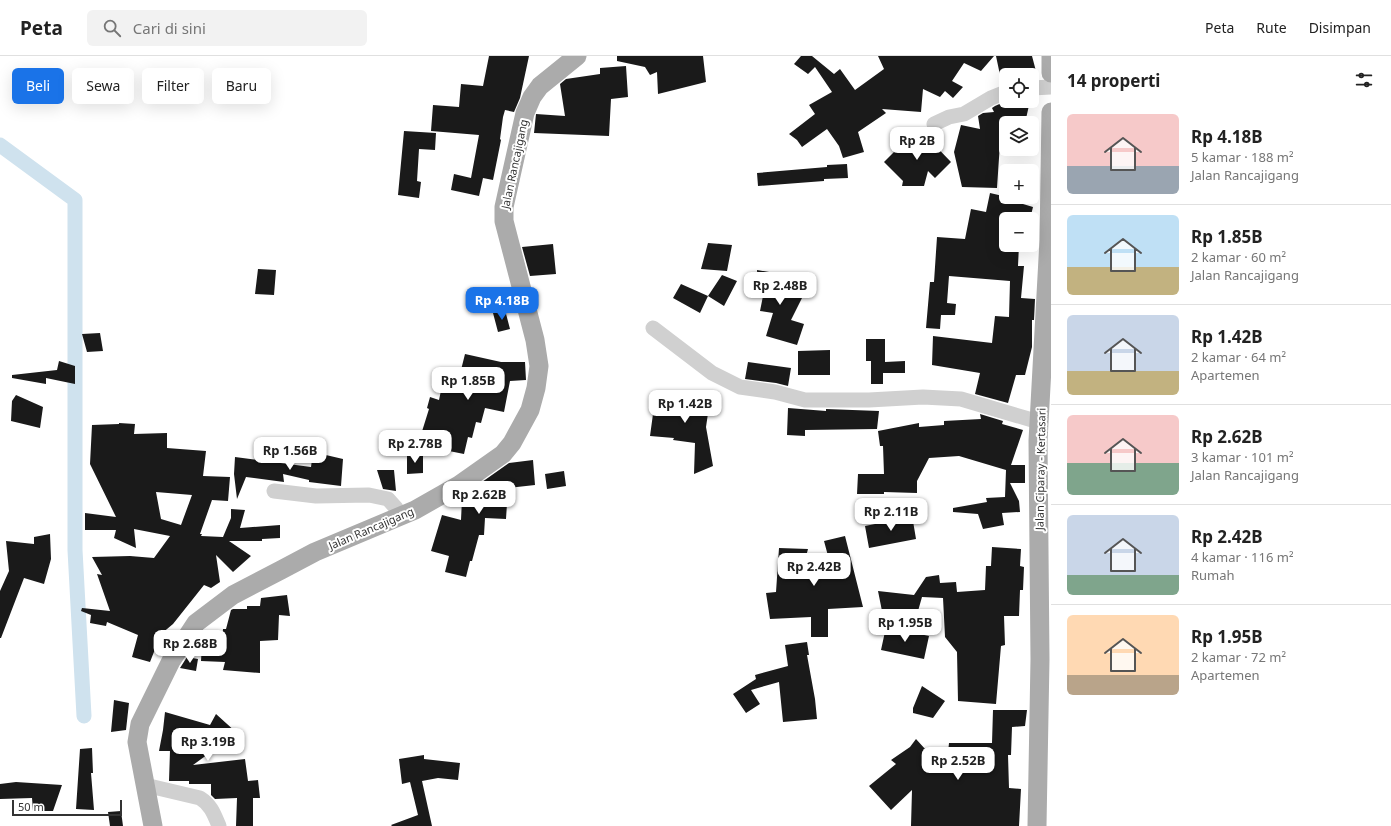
<!DOCTYPE html>
<html lang="id">
<head>
<meta charset="utf-8">
<style>
	body { margin:0; font-family:"Noto Sans",sans-serif; background:#f2f2f2; color:#222; height:100vh; display:flex; flex-direction:column; font-size:15px; white-space:nowrap }
	* { box-sizing:border-box; margin:0 }
	p { font-size:13px; color:#767676 }
	.icon { flex:none; width:22px; height:22px; fill:none; stroke:currentColor; stroke-width:2; stroke-linecap:round; stroke-linejoin:round }
	.map { position:relative; flex:1; overflow:hidden }
	.side { display:flex; flex-direction:column; background:#fff; width:340px }
	.side>* { flex:none }
	.hud { position:absolute; left:12px; top:12px; width:380px; height:36px; display:flex; gap:8px }
	.buttons { position:absolute; left:999px; top:12px; display:grid; gap:8px }
	.buttons a { display:grid; place-items:center; width:40px; height:40px; border-radius:6px; background:#fff; box-shadow:0 4px 16px #0002; font-size:20px }
	.scale { position:absolute; left:12px; bottom:10px; width:110px; box-sizing:border-box; padding-left:4px; border:2px solid #333; border-top:0; font-size:11px; line-height:14px; white-space:nowrap; color:#333; -webkit-text-stroke:3px #fff; paint-order:stroke }
	.price { position:absolute; translate:-50% -34px; padding:0 9px; border-radius:8px; background:#fff; color:#222; font-size:13px; line-height:26px; filter:drop-shadow(0 1px 2px #0008) }
	.price::after { content:''; position:absolute; left:50%; top:24px; width:12px; height:9px; margin-left:-6px; background:inherit; clip-path:polygon(0 0,100% 0,50% 100%) }
	.price.current { background:#1a73e8; color:#fff }
	ul { padding:0; list-style:none }
	li { display:flex; align-items:center; gap:12px; height:100px; padding:0 16px }
	li+li { border-top:1px solid #e0e0e0 }
	li span { display:grid; place-items:center; flex:none; width:112px; height:80px; border-radius:6px; color:#555 }
	li>.icon { margin-inline-start:auto }
	span .icon { width:48px; height:48px; fill:#fffc; stroke-width:1 }
	li b { font-size:17px }
	h2 { display:flex; justify-content:space-between; align-items:center; height:48px; padding:0 16px; font-size:17px }
	.pill { padding:0 14px; border-radius:6px; background:#fff; box-shadow:0 4px 16px #0002; font-size:14px; line-height:36px }
	.pill.current { background:#1a73e8; color:#fff }
	header { display:flex; align-items:center; gap:24px; box-sizing:border-box; height:56px; padding:0 20px; background:#fff; border-bottom:1px solid #e0e0e0 }
	header strong { font-size:19px }
	nav { display:flex; gap:22px; margin-inline-start:auto; font-size:14px }
	.search { width:280px; height:36px; background:#f2f2f2; display:flex; align-items:center; gap:10px; box-sizing:border-box; padding:0 14px; border-radius:6px; color:#767676; font-size:15px }
	main { display:flex; flex:1; min-height:0 }
	.map>svg:first-child { display:block }
	.lines { fill:none; stroke-linecap:round; stroke-linejoin:round }
	.canal { stroke:#cfe2ee; stroke-width:15 }
	.building { fill:#1a1a1a; fill-rule:evenodd }
	.minor { stroke:#d0d0d0; stroke-width:15 }
	.major { stroke:#ababab; stroke-width:19 }
	.labels { text-anchor:middle; dominant-baseline:central; stroke-width:4; stroke-linejoin:round; paint-order:stroke }
	.street-label { font-size:11px; fill:#333; stroke:#fff }
</style>
</head>
<body>
<header>
<strong>Peta</strong>
<div class="search"><svg class="icon" aria-label="search" viewBox="0 0 24 24"><circle cx="10" cy="10" r="6"/><path d="M15 15l6 6"/></svg>Cari di sini</div>
<nav><a>Peta</a><a>Rute</a><a>Disimpan</a></nav>
</header>
<main>
<div class="map">
<svg width="1051" height="770" viewBox="0 0 1051 770">
	<rect width="100%" height="100%" fill="#fff"/>
	<g class="lines">
		<path class="canal" d="M0,89L75,144V494L84,660"/>
	</g>
	<path class="building" d="M489,0H529L520,42L514,56L505,54L503,61L500,83L501,84L493,124L483,122L479,140L451,134L454,118L471,122L479,79L431,75L433,49L459,51L461,28L483,30Z
		M617,0H703L706,26L658,38L657,16L650,19L645,11L617,5Z
		M801,0H812L834,18L840,13L855,34L884,13L878,0H994L981,15L964,7L952,25L963,31L953,42L945,35L940,41L923,33L921,56L882,53L886,57L858,76L864,96L843,102L839,90L827,73L802,91L797,84L789,78L815,58L809,49L832,36L815,11L808,18L794,8Z
		M996,0H1032L1037,19H1000Z
		M626,10L628,41L611,43L609,80L534,77L536,58L565,60L560,28L566,23L600,18V12Z
		M1013,45H1030L1025,67H1006V87H1000L997,132L962,131L954,96L961,69L980,73L978,60L983,57L994,56L992,52L995,50L1004,46Z
		M404,75L436,77L435,94L419,93L417,125L421,126L419,142L398,139Z
		M924,78L951,106L935,122L928,115L924,130H902L903,125L884,106L910,80L915,85Z
		M847,108L848,122L824,123V125L758,130L757,117L827,111V109Z
		M990,137L1024,145L1023,148L1033,151L1030,163H1006V189H1019L1018,210H1024L1021,242L1035,243L1034,264H1032V291L1025,319H1016L1008,347L975,338L980,317L932,309L933,280L992,287L995,260L1009,261L1010,225L949,220L947,247L956,248L955,259H941L940,273L926,272L930,226H934L937,181L965,183L971,153L986,156Z
		M708,187L732,189L727,215L701,213Z
		M553,188L556,218L530,220L522,191Z
		M258,213L276,214L274,239L255,238Z
		M757,214L792,220L791,233L804,238L791,264L804,268L797,289L766,280L773,257L760,255L764,235L758,232Z
		M722,219L737,225L724,250L708,240Z
		M681,228L708,240L700,257L673,242Z
		M505,254L510,273L498,276L493,257Z
		M100,277L103,295L87,296L82,278Z
		M866,283H885V306L905,305V317H883V328H871V305H866Z
		M830,294V319H798V295Z
		M465,298L501,306H525L526,324L510,325L504,356L485,352L481,367L476,366L472,382L468,381L464,398L444,394L419,385L429,353L427,352L430,341L439,344L446,311L461,314Z
		M59,305L75,310V328L46,322V328L12,322V319L57,314Z
		M748,306L791,312L788,330L776,327L745,323Z
		M711,337L706,371L713,410L694,418L695,387L673,384L674,382L650,380L653,358H651L652,342L672,347L673,340Z
		M16,339L43,351L40,372L11,365L12,345Z
		M788,352L826,355V353L879,355L877,373L805,374V380L787,379Z
		M980,358L1003,365L1002,368L1023,374L1011,409H1025V427H1010L1019,445L1020,456L1002,457L1004,469L983,473L978,458L953,456V452L987,446L986,442L1005,441L1006,414L959,400L929,402L917,425V437L884,436V438H857L858,418H884L883,390H880L878,375L919,367V371L944,369V365L981,363Z
		M119,367L135,368L134,378L167,377V392L206,395L203,420L230,421L228,445L212,444L200,478H202L201,480L223,481L231,462V453L245,454L240,472L280,469V482L262,483V485H229L251,500L233,516L216,499L220,526L211,532L204,529L173,568L161,578L150,606L132,601L138,579L107,566L106,570L90,567L91,559L81,555L82,552L110,555L97,518L102,519L92,501L130,500L154,502L170,480L134,473L136,492L114,482L116,474H85V457L116,461L90,408L92,369L119,368ZM156,436L192,439L181,469L161,463Z
		M313,396L343,403L341,430L309,426V424L283,418L284,426L246,421L237,443L234,418L235,401L311,411Z
		M423,399V417L407,418V400Z
		M533,404L535,429L508,432L506,463L485,462L484,479H479L472,505H470L466,521L445,516L449,500L431,495L442,459L461,464L462,443H465V438L509,407Z
		M377,414H394L396,435L383,433Z
		M564,415L566,430L547,433L545,418Z
		M912,459L916,483L869,492L865,470L890,465L889,462Z
		M50,478L51,503L44,528L24,522L1,582H0V535L9,515L6,485L34,488V481Z
		M845,480L863,551L828,553V581H811V561L770,563L766,537L776,536L779,492L808,493L802,516L831,511L824,485Z
		M992,491L1021,493L1020,510L1024,511L1023,534H1020L1019,560H1004L1005,589L1001,590L996,648L958,645L957,596L945,581L943,542L922,541L918,555H882L878,535L914,539L926,521L939,519L940,527L956,526L957,536L985,534L986,510H991Z
		M287,539L290,560L279,559L278,584L260,585V617L223,614L225,606L201,605L202,587L222,588L223,573H226L231,554L233,553H247V550H260L261,542Z
		M886,571L929,580L924,603L881,594Z
		M807,586L809,599H807L815,643L817,663L783,666L779,626L751,634L760,648L746,657L733,638L756,623L755,619L788,610L785,589Z
		M187,601L198,603L196,615L180,612Z
		M922,630L945,645L933,662L913,657V652Z
		M114,644L129,647L126,674L111,676Z
		M993,654H1027L1025,670L1012,671L1011,699H1008L1009,732L1021,733L1019,770H911L912,734L891,754L869,730L896,708L891,704L910,691L916,683L946,716L949,687H992Z
		M165,656L210,669L216,658L237,677L193,709L245,703L248,725L258,724L260,742H253V770H236L237,742L215,743L211,739V728H189V725H169L170,695H159L163,674Z
		M92,692L93,717H91L94,754L76,753L80,693Z
		M424,699V703L460,707L458,724L438,722L422,725L432,770H392L391,769L418,759L410,726L402,728L399,703Z
		M16,726L62,729L53,755H33L32,742L0,743V728Z
		M121,755L123,770H110L108,756Z"/>
	<g class="lines">
		<path class="minor" d="M1032,32L1051,31
			M934,68L949,61L964,58L991,42L1006,36
			M653,272L712,317L740,331L775,336L805,344H869L923,341L961,343L1039,366
			M274,435L316,440L369,439L388,443L396,452L400,460
			M145,729L200,742C211,749 214,758 219,770"/>
		<path class="major" d="M1051,0V17
			M153,770L137,686L140,668L171,605L196,567L233,539L281,514L315,496L415,454L459,429L503,398L512,387L530,354L536,332L539,310L535,284L504,165V151L525,57L532,41L540,30L577,0
			M1037,770L1040,603L1038,385L1049,184L1051,56"/>
	</g>
	<g class="labels">
		<g class="street-label">
			<text transform="translate(514 108) rotate(-78)">Jalan Rancajigang</text>
			<text transform="translate(1040 413) rotate(-89)">Jalan Ciparay - Kertasari</text>
			<text transform="translate(371 472) rotate(-23)">Jalan Rancajigang</text>
		</g>
	</g>
</svg>
<div class="buttons">
<a><svg class="icon" aria-label="locate" viewBox="0 0 24 24"><circle cx="12" cy="12" r="6"/><path d="M12 2v4M12 18v4M2 12h4M18 12h4"/></svg></a>
<a><svg class="icon" aria-label="layers" viewBox="0 0 24 24"><path d="M12 4l9 5-9 5-9-5zM3 14l9 5 9-5"/></svg></a>
<a>+</a>
<a>−</a>
</div>
<div class="scale">50 m</div>
<b class="price" style="left:917px;top:105px">Rp 2B</b>
<b class="price" style="left:780px;top:250px">Rp 2.48B</b>
<b class="price current" style="left:502px;top:265px">Rp 4.18B</b>
<b class="price" style="left:468px;top:345px">Rp 1.85B</b>
<b class="price" style="left:685px;top:368px">Rp 1.42B</b>
<b class="price" style="left:415px;top:408px">Rp 2.78B</b>
<b class="price" style="left:290px;top:415px">Rp 1.56B</b>
<b class="price" style="left:479px;top:459px">Rp 2.62B</b>
<b class="price" style="left:891px;top:476px">Rp 2.11B</b>
<b class="price" style="left:814px;top:531px">Rp 2.42B</b>
<b class="price" style="left:905px;top:587px">Rp 1.95B</b>
<b class="price" style="left:190px;top:608px">Rp 2.68B</b>
<b class="price" style="left:208px;top:706px">Rp 3.19B</b>
<b class="price" style="left:958px;top:725px">Rp 2.52B</b>
<div class="hud">
<a class="pill current">Beli</a>
<a class="pill">Sewa</a>
<a class="pill">Filter</a>
<a class="pill">Baru</a>
</div>
</div>
<section class="side">
<h2>14 properti<svg class="icon" aria-label="filters" viewBox="0 0 24 24"><path d="M4 7h16M4 17h16"/><circle cx="9" cy="7" r="2"/><circle cx="15" cy="17" r="2"/></svg></h2>
<ul>
<li><span style="background:linear-gradient(#f6c9c9 65%,#9aa5b1 0)"><svg class="icon" aria-label="home" viewBox="0 0 24 24"><path d="M3 11l9-7 9 7M6 9v11h12V9"/></svg></span><div><b>Rp 4.18B</b><p>5 kamar · 188 m²</p><p>Jalan Rancajigang</p></div></li>
<li><span style="background:linear-gradient(#bfe0f5 65%,#c2b280 0)"><svg class="icon" aria-label="home" viewBox="0 0 24 24"><path d="M3 11l9-7 9 7M6 9v11h12V9"/></svg></span><div><b>Rp 1.85B</b><p>2 kamar · 60 m²</p><p>Jalan Rancajigang</p></div></li>
<li><span style="background:linear-gradient(#c9d6e8 70%,#c2b280 0)"><svg class="icon" aria-label="home" viewBox="0 0 24 24"><path d="M3 11l9-7 9 7M6 9v11h12V9"/></svg></span><div><b>Rp 1.42B</b><p>2 kamar · 64 m²</p><p>Apartemen</p></div></li>
<li><span style="background:linear-gradient(#f6c9c9 60%,#7fa58c 0)"><svg class="icon" aria-label="home" viewBox="0 0 24 24"><path d="M3 11l9-7 9 7M6 9v11h12V9"/></svg></span><div><b>Rp 2.62B</b><p>3 kamar · 101 m²</p><p>Jalan Rancajigang</p></div></li>
<li><span style="background:linear-gradient(#c9d6e8 75%,#7fa58c 0)"><svg class="icon" aria-label="home" viewBox="0 0 24 24"><path d="M3 11l9-7 9 7M6 9v11h12V9"/></svg></span><div><b>Rp 2.42B</b><p>4 kamar · 116 m²</p><p>Rumah</p></div></li>
<li><span style="background:linear-gradient(#ffd9b3 75%,#b9a48a 0)"><svg class="icon" aria-label="home" viewBox="0 0 24 24"><path d="M3 11l9-7 9 7M6 9v11h12V9"/></svg></span><div><b>Rp 1.95B</b><p>2 kamar · 72 m²</p><p>Apartemen</p></div></li>
</ul>
</section>
</main>
</body>
</html>
